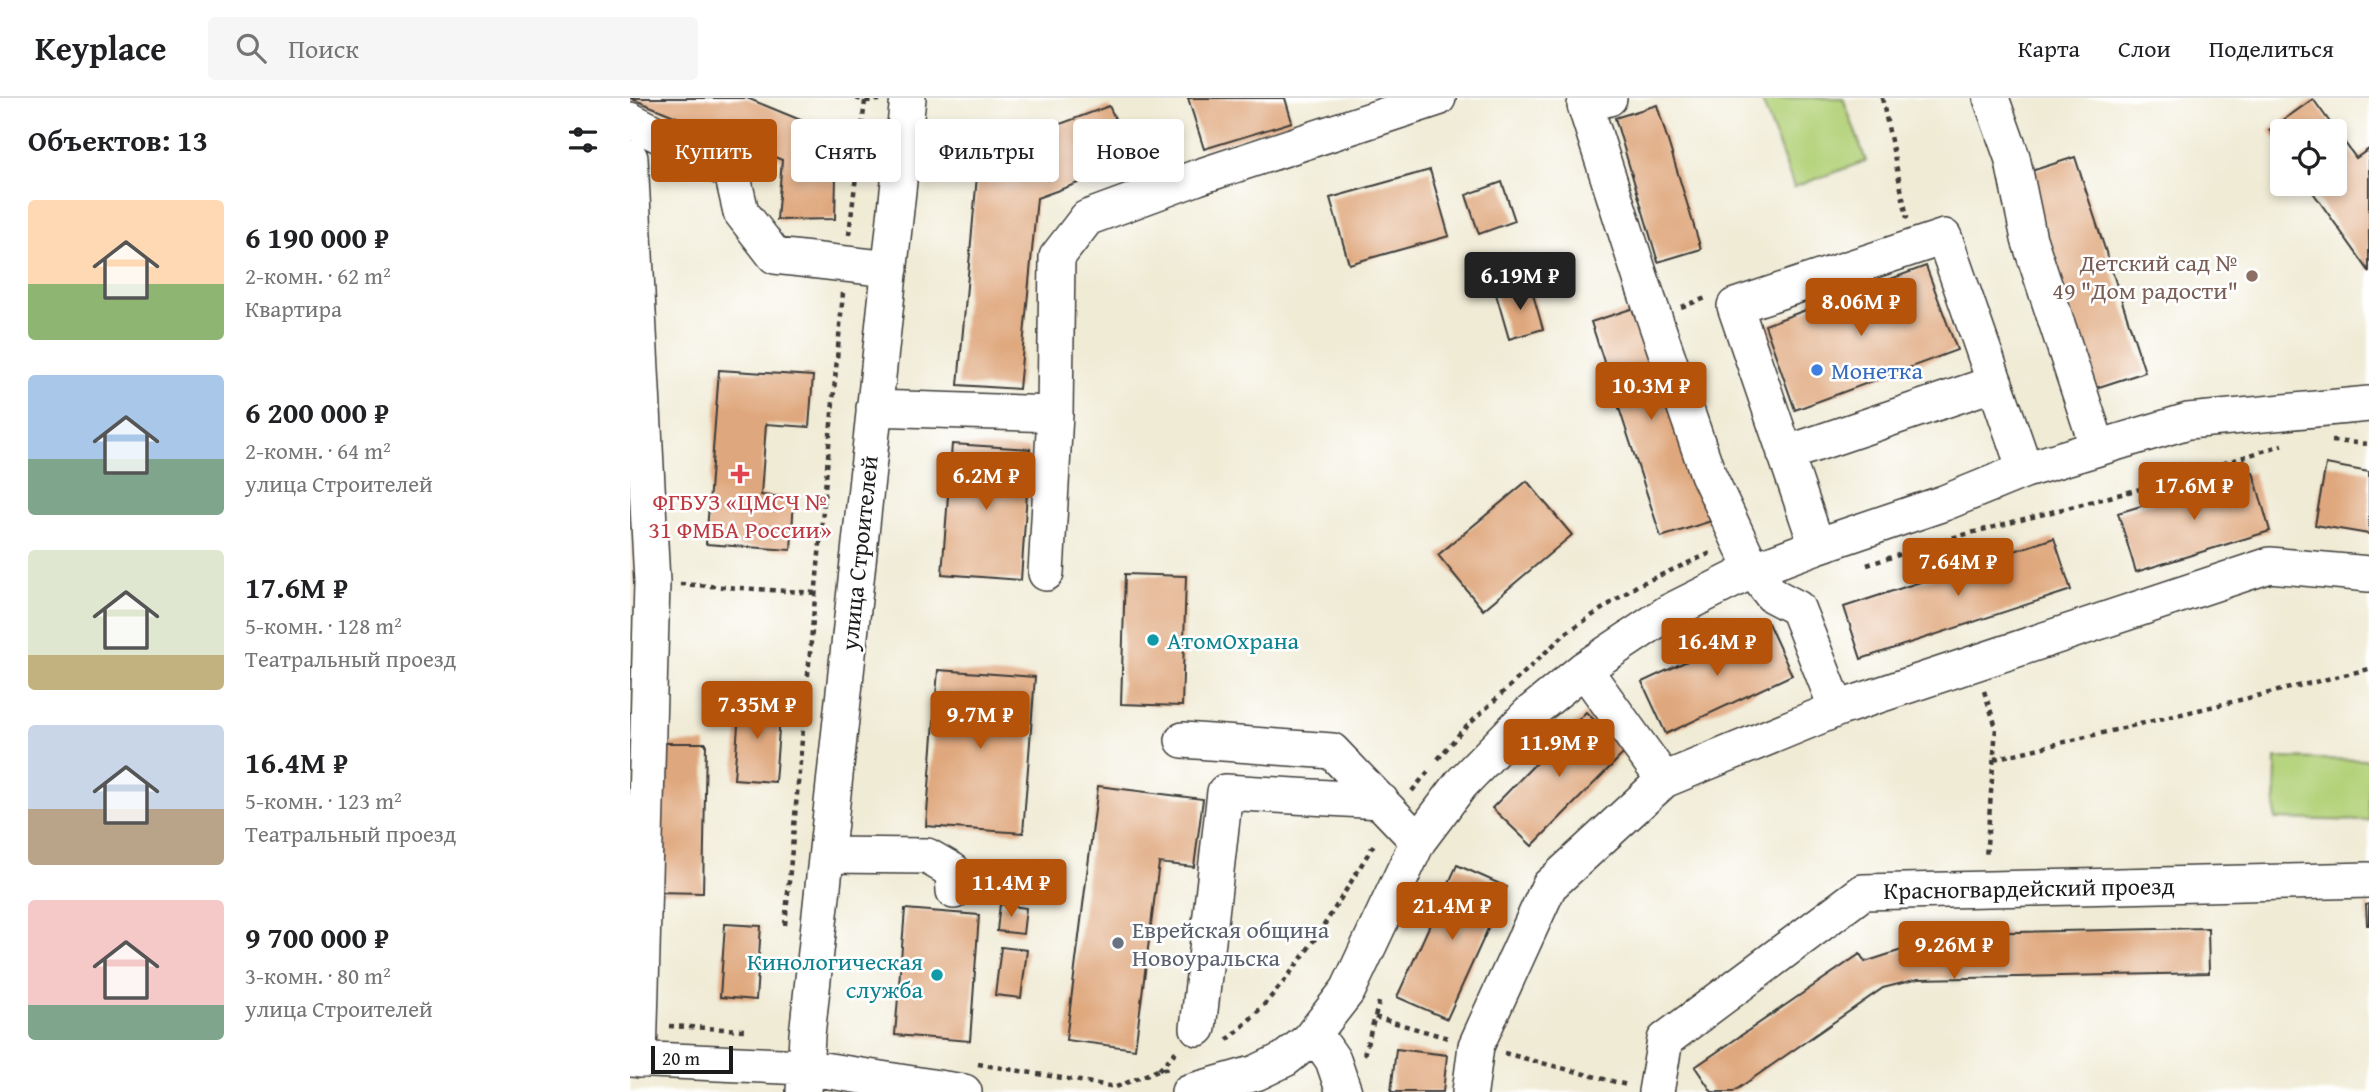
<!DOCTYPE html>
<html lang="ru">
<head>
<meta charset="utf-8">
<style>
	body { margin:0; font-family:"Gentium Book Plus",serif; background:#f6f6f6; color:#202124; height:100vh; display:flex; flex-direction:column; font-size:26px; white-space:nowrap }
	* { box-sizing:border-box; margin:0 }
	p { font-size:23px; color:#757577 }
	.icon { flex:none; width:38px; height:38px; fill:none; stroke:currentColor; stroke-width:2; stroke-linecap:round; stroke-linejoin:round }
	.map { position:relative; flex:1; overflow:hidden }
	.panel { display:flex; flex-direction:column; background:#fff; width:630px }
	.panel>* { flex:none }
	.banner { position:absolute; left:21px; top:21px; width:665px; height:63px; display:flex; gap:14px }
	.buttons { position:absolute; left:1640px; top:21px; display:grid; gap:14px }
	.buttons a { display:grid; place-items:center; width:77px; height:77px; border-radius:7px; background:#fff; box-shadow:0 4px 10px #0003; font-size:35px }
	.scale { position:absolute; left:21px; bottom:18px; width:82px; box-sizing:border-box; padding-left:7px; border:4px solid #1c1c1c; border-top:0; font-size:19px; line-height:24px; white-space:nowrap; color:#1c1c1c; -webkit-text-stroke:5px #fff; paint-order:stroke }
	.price { position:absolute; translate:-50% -60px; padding:0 16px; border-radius:7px; background:#b45309; color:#fff; font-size:23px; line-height:46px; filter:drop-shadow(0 2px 4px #0008) }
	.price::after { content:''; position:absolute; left:50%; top:42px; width:21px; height:16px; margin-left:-10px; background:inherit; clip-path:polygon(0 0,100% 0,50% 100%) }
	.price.active { background:#222; color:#fff }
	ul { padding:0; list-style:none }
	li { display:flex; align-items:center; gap:21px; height:175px; padding:0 28px }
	li span { display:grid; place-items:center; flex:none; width:196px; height:140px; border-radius:7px; color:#555 }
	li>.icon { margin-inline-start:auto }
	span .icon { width:84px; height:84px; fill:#fffc; stroke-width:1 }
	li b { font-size:30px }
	h2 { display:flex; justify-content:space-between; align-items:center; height:84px; padding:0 28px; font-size:30px }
	.chip { padding:0 24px; border-radius:7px; background:#fff; box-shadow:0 4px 10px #0003; font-size:24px; line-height:63px }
	.chip.active { background:#b45309; color:#fff }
	header { display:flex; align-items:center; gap:42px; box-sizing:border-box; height:98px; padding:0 35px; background:#fff; border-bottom:2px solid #e0e0e0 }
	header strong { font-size:33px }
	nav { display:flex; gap:38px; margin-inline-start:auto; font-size:24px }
	.search { width:490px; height:63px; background:#f6f6f6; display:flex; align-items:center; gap:18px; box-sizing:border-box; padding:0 24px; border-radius:7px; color:#757577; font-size:26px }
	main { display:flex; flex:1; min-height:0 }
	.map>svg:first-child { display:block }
	.green { fill:#b2d178; stroke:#67764a; stroke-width:2 }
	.building { fill:#dfa77d }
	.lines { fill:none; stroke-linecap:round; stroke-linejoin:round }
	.minor-casing { stroke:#3c3b38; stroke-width:38 }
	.path { stroke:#3c3b38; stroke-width:4.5; stroke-dasharray:5 5; stroke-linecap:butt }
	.minor { stroke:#fff; stroke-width:35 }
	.education-dot { fill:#8d6e63; stroke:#fff; stroke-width:2.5 }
	.shop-dot { fill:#3f7fe0; stroke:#fff; stroke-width:2.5 }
	.health-dot { fill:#e0444e; stroke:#fff; stroke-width:2.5 }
	.culture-dot { fill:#0f9aa8; stroke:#fff; stroke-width:2.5 }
	.worship-dot { fill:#6b7280; stroke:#fff; stroke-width:2.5 }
	.labels { text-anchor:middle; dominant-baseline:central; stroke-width:5; stroke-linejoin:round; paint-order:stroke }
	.education-label { font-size:24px; fill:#785e54; stroke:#fff; text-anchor:end }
	.shop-label { font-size:24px; fill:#366cbe; stroke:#fff; text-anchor:start }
	.health-label { font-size:24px; fill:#be3a42; stroke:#fff }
	.street-label { font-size:24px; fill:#1c1c1c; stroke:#fff }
	.culture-label { font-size:24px; fill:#0d838f; stroke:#fff; text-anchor:start }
	.worship-label { font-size:24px; fill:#5b616d; stroke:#fff; text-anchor:start }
</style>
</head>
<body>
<header>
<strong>Keyplace</strong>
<div class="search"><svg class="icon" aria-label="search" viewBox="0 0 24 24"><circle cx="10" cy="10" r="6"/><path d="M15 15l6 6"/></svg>Поиск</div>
<nav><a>Карта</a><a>Слои</a><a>Поделиться</a></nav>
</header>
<main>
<section class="panel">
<h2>Объектов: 13<svg class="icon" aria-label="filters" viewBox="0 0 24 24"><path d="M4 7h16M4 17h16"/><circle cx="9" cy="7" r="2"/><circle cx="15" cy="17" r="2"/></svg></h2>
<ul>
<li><span style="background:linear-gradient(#ffd9b3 60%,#8fb573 0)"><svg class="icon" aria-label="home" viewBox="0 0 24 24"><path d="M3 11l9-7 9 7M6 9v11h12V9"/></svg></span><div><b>6 190 000 ₽</b><p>2-комн. · 62 m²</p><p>Квартира</p></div></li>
<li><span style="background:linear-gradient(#a9c7e8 60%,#7fa58c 0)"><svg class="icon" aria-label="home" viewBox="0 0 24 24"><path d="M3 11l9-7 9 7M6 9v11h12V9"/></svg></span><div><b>6 200 000 ₽</b><p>2-комн. · 64 m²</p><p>улица Строителей</p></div></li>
<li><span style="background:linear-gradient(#dfe7d0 75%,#c2b280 0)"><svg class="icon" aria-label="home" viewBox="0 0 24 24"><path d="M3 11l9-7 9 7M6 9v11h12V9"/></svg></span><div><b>17.6M ₽</b><p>5-комн. · 128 m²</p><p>Театральный проезд</p></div></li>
<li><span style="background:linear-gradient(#c9d6e8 60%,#b9a48a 0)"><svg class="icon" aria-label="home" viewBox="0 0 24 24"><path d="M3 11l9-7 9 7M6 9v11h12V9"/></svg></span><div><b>16.4M ₽</b><p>5-комн. · 123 m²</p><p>Театральный проезд</p></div></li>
<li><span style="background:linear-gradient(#f6c9c9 75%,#7fa58c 0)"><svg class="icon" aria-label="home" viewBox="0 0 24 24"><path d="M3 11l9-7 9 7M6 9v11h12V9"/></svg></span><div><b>9 700 000 ₽</b><p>3-комн. · 80 m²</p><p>улица Строителей</p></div></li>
</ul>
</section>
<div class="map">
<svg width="1739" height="994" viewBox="0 0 1739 994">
	<rect width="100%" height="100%" fill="#fff"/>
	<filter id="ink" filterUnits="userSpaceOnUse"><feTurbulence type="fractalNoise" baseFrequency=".0143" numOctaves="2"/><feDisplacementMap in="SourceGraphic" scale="14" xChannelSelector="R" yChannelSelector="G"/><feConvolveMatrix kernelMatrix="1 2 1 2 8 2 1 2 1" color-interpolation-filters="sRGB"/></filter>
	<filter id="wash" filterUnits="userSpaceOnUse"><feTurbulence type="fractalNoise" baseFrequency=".00686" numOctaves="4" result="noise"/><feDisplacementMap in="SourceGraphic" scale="28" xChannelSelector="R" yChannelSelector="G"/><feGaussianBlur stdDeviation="1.57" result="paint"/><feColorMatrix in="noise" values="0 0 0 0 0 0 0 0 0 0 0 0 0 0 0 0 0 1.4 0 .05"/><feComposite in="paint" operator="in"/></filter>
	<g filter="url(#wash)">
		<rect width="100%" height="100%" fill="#f0ebd5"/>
		<path class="green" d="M1131,0H1213L1236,63L1164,89Z
			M1646,660L1739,662V723L1645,721Z"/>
		<g id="blocks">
			<path class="building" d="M0,0H117L207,37L205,121L147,122L152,62Z
				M558,0H655L662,24L574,51Z
				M1683,1L1726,60L1739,51V173L1677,86H1704V33H1652V51L1639,32Z
				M1027,7L1071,151L1028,164L985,20Z
				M479,8L506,64L407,100L389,291L328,287L349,56Z
				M1445,59L1515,274L1466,290L1395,75Z
				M800,72L819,138L719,166L700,100Z
				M872,84L885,123L849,136L836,97Z
				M1296,168L1327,252L1165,312L1135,227Z
				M900,186L913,231L879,241L866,196Z
				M1010,208L1081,423L1031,439L961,224Z
				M89,272L183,278L179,329L136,326L131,397L164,400L161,452L76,446Z
				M322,346L400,351L391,482L312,476Z
				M1696,366L1739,374V436L1685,427Z
				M1623,374L1640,433L1506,474L1488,415Z
				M897,383L942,437L853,512L808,457Z
				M1424,440L1441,492L1231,561L1214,509Z
				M495,476L556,478L552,608L491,606Z
				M1138,525L1162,577L1036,636L1012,584Z
				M308,572L405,579L393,735L296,728Z
				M110,601L151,605L145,684L104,681Z
				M956,614L996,653L902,748L862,710Z
				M27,645H76L73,795L24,794Z
				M468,688L573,701L564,769L529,765L505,951L436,942Z
				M827,767L877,789L817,921L767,899Z
				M370,806L396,810L393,836L367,833Z
				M1739,806V827H1737L1736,807Z
				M275,811L349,817L340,943L265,937Z
				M95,826L131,828L126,902L90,899Z
				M1578,830L1579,875L1288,881L1253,890L1103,994H1082L1065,969L1230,856L1235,864L1287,847V836Z
				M371,849L397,852L391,900L365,897Z
				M766,951L817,957L813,994H761Z"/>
		</g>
	</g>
	<g filter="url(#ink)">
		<use href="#blocks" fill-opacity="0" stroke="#3c3b38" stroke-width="2"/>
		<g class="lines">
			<g class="minor-casing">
				<path id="minor" d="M979,0L955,7L1011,181L1078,376L1123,472L1142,497L1167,510L1207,611L1640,467L1739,476
					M1361,0L1382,59L1399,141L1468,350
					M0,22L102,75L111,114L145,158L260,171
					M0,60L22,484L9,962
					M244,310L425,316L427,159L457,120L568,79L808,0
					M1155,356L1365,285
					M1187,448L1105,208L1314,139L1395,372
					M416,475L425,316
					M954,571L1034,682L1207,611
					M553,642L702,653L788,743
					M197,757L297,758L323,773L324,793
					M568,930L595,694L751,703
					M679,942L694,949L703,962L714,994
					M0,961L174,969L334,994
					M174,994L177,937L278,0
					M559,994L626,975L655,961L679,942L718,892L788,743L831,686L899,616L954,571L1039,514L1123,472L1187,448L1314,405L1395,372L1558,323L1739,306
					M840,994L846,948L919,788L1034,682
					M1026,994L1035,942L1233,794L1739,782"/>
			</g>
			<path class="path" d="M226,0L235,3L250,2
				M1252,0L1277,119L1275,120
				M219,137L235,3
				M1051,209L1076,200
				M1702,343L1739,346
				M1237,467L1325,439L1518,389L1652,347
				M50,486L186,495
				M1354,593L1366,629L1356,760
				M808,661L830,635L936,535L1008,487L1083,454
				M1364,661L1739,571
				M782,693L801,670
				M155,827L213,195
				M745,919L818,940
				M39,928L114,932
				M597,942C662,888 702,814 746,743
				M874,955L997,987
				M734,957L750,901
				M348,966L486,989L528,972L541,970
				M529,972L549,950"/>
			<use href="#minor" class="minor"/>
		</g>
	</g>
	<circle class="education-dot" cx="1622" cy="178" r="7"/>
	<circle class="shop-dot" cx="1187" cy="272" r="7"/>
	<path class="health-dot" d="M106.5 365.5h7v7h7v7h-7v7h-7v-7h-7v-7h7z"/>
	<g class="culture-dot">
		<circle cx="523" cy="542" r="7"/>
		<circle cx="307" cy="877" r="7"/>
	</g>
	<circle class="worship-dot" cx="488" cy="845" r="7"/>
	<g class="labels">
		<g class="education-label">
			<text x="1608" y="164">Детский сад №<tspan x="1608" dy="28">49 "Дом радости"</tspan></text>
		</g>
		<g class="shop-label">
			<text x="1201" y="272">Монетка</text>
		</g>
		<g class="health-label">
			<text x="110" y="403">ФГБУЗ «ЦМСЧ №<tspan x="110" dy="28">31 ФМБА России»</tspan></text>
		</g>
		<g class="street-label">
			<text transform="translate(229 455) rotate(-84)">улица Строителей</text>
			<text transform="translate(1399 790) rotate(-1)">Красногвардейский проезд</text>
		</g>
		<g class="culture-label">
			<text x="537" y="542">АтомОхрана</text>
			<text x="293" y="863" text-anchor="end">Кинологическая<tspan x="293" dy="28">служба</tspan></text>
		</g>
		<g class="worship-label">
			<text x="502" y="831">Еврейская община<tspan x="502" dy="28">Новоуральска</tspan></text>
		</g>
	</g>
</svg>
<div class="buttons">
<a><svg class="icon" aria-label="locate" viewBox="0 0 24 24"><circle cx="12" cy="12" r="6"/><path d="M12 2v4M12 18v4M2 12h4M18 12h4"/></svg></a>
</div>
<div class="scale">20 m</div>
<b class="price active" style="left:890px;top:214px">6.19M ₽</b>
<b class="price" style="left:1231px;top:240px">8.06M ₽</b>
<b class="price" style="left:1021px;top:324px">10.3M ₽</b>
<b class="price" style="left:356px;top:414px">6.2M ₽</b>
<b class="price" style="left:1564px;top:424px">17.6M ₽</b>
<b class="price" style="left:1328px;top:500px">7.64M ₽</b>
<b class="price" style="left:1087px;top:580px">16.4M ₽</b>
<b class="price" style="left:127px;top:643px">7.35M ₽</b>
<b class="price" style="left:350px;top:653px">9.7M ₽</b>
<b class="price" style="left:929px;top:681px">11.9M ₽</b>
<b class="price" style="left:381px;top:821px">11.4M ₽</b>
<b class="price" style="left:822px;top:844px">21.4M ₽</b>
<b class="price" style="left:1324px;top:883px">9.26M ₽</b>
<div class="banner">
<a class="chip active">Купить</a>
<a class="chip">Снять</a>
<a class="chip">Фильтры</a>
<a class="chip">Новое</a>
</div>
</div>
</main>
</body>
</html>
